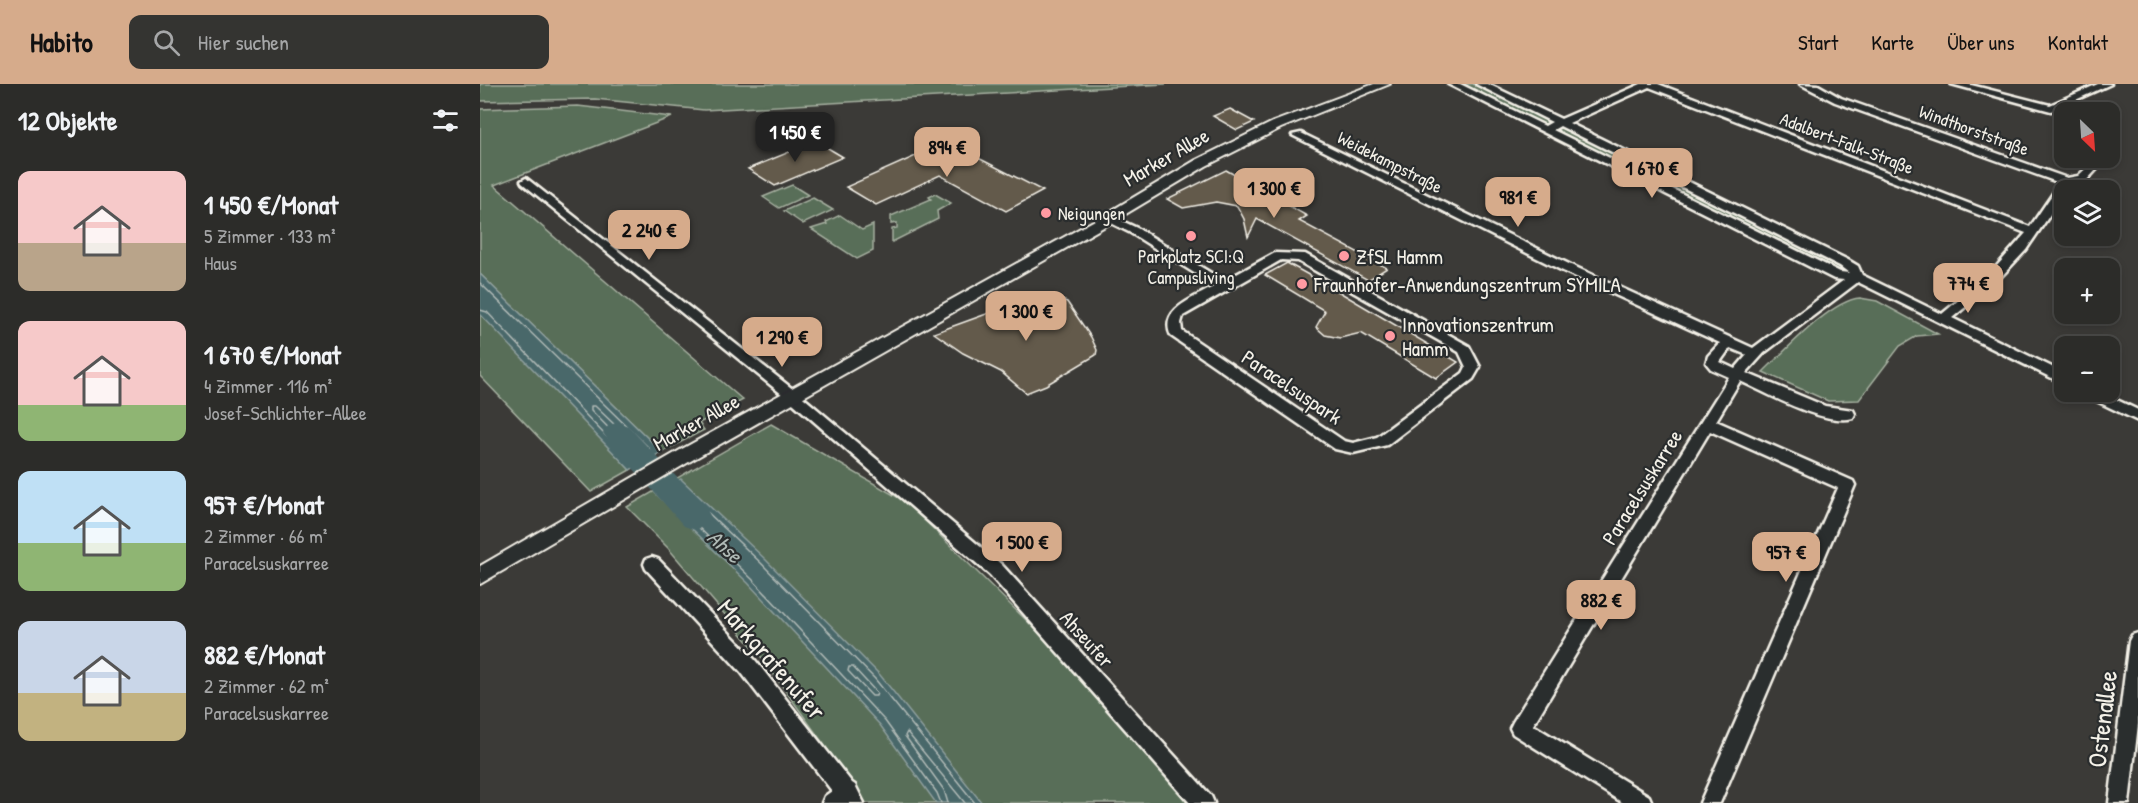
<!DOCTYPE html>
<html lang="de">
<head>
<meta charset="utf-8">
<style>
	body { margin:0; font-family:"Patrick Hand",sans-serif; background:#343431; color:#f1f3f6; height:100vh; display:flex; flex-direction:column; font-size:22px; white-space:nowrap }
	* { box-sizing:border-box; margin:0 }
	p { font-size:20px; color:#a6a7a8 }
	.icon { flex:none; width:33px; height:33px; fill:none; stroke:currentColor; stroke-width:2; stroke-linecap:round; stroke-linejoin:round }
	.map { position:relative; flex:1; overflow:hidden }
	.details { display:flex; flex-direction:column; background:#2c2c29; width:480px }
	.details>* { flex:none }
	.needle { width:39px; rotate:155deg }
	.tools { position:absolute; left:1574px; top:18px; display:grid; gap:12px }
	.tools a { display:grid; place-items:center; width:66px; height:66px; border-radius:12px; background:#2c2c29; box-shadow:0 3px 9px #0003,0 0 0 2px #484846; font-size:30px }
	.price { position:absolute; translate:-50% -51px; padding:0 14px; border-radius:12px; background:#d6ab8b; color:#111; font-size:20px; line-height:39px; filter:drop-shadow(0 2px 3px #0008) }
	.price::after { content:''; position:absolute; left:50%; top:36px; width:18px; height:14px; margin-left:-9px; background:inherit; clip-path:polygon(0 0,100% 0,50% 100%) }
	.price.active { background:#222; color:#fff }
	ul { padding:0; list-style:none }
	li { display:flex; align-items:center; gap:18px; height:150px; padding:0 18px }
	li span { display:grid; place-items:center; flex:none; width:168px; height:120px; border-radius:12px; color:#555 }
	li>.icon { margin-inline-start:auto }
	span .icon { width:72px; height:72px; fill:#fffc; stroke-width:1 }
	li b { font-size:26px }
	h2 { display:flex; justify-content:space-between; align-items:center; height:72px; padding:0 18px; font-size:26px }
	header { display:flex; align-items:center; gap:36px; box-sizing:border-box; height:84px; padding:0 30px; background:#d6ab8b; color:#111 }
	header strong { font-size:28px }
	nav { display:flex; gap:33px; margin-inline-start:auto; font-size:21px }
	.search { width:420px; height:54px; background:#343431; display:flex; align-items:center; gap:15px; box-sizing:border-box; padding:0 21px; border-radius:12px; color:#a6a7a8; font-size:22px }
	main { display:flex; flex:1; min-height:0 }
	.map>svg:first-child { display:block }
	.green { fill:#596e59; stroke:#a6b0a0; stroke-width:1.5 }
	.water { fill:#49676a; stroke:#8d9e9c; stroke-width:1.5 }
	.lines { fill:none; stroke-linecap:round; stroke-linejoin:round }
	.shore { stroke:#b0bab6; stroke-width:1.5 }
	.river { fill:#49676a; fill-rule:evenodd }
	.building { fill:#645a4c; stroke:#f4f1e8; stroke-width:1.5 }
	.minor-casing { stroke:#f4f1e8; stroke-width:5 }
	.tertiary-casing { stroke:#f4f1e8; stroke-width:4 }
	.minor { fill:#2a2d2e; fill-rule:evenodd }
	.tertiary { fill:#2a2d2e; fill-rule:evenodd }
	.poi-dot { fill:#ff9aa2; stroke:#2a2d2e; stroke-width:2 }
	.labels { text-anchor:middle; dominant-baseline:central; stroke-width:4.5; stroke-linejoin:round; paint-order:stroke }
	.far-street-label { font-size:18px; fill:#f4f1e8; stroke:#2a2d2e }
	.far-poi-label { font-size:18px; fill:#f4f1e8; stroke:#2a2d2e; text-anchor:start }
	.street-label { font-size:21px; fill:#f4f1e8; stroke:#2a2d2e }
	.poi-label { font-size:21px; fill:#f4f1e8; stroke:#2a2d2e; text-anchor:start }
	.water-label { font-size:22px; font-style:italic; fill:#b0bab6; stroke:#2a2d2e }
	.near-street-label { font-size:26px; fill:#f4f1e8; stroke:#2a2d2e }
</style>
</head>
<body>
<header>
<strong>Habito</strong>
<div class="search"><svg class="icon" aria-label="search" viewBox="0 0 24 24"><circle cx="10" cy="10" r="6"/><path d="M15 15l6 6"/></svg>Hier suchen</div>
<nav><a>Start</a><a>Karte</a><a>Über uns</a><a>Kontakt</a></nav>
</header>
<main>
<section class="details">
<h2>12 Objekte<svg class="icon" aria-label="filters" viewBox="0 0 24 24"><path d="M4 7h16M4 17h16"/><circle cx="9" cy="7" r="2"/><circle cx="15" cy="17" r="2"/></svg></h2>
<ul>
<li><span style="background:linear-gradient(#f6c9c9 60%,#b9a48a 0)"><svg class="icon" aria-label="home" viewBox="0 0 24 24"><path d="M3 11l9-7 9 7M6 9v11h12V9"/></svg></span><div><b>1 450 €/Monat</b><p>5 Zimmer · 133 m²</p><p>Haus</p></div></li>
<li><span style="background:linear-gradient(#f6c9c9 70%,#8fb573 0)"><svg class="icon" aria-label="home" viewBox="0 0 24 24"><path d="M3 11l9-7 9 7M6 9v11h12V9"/></svg></span><div><b>1 670 €/Monat</b><p>4 Zimmer · 116 m²</p><p>Josef-Schlichter-Allee</p></div></li>
<li><span style="background:linear-gradient(#bfe0f5 60%,#8fb573 0)"><svg class="icon" aria-label="home" viewBox="0 0 24 24"><path d="M3 11l9-7 9 7M6 9v11h12V9"/></svg></span><div><b>957 €/Monat</b><p>2 Zimmer · 66 m²</p><p>Paracelsuskarree</p></div></li>
<li><span style="background:linear-gradient(#c9d6e8 60%,#c2b280 0)"><svg class="icon" aria-label="home" viewBox="0 0 24 24"><path d="M3 11l9-7 9 7M6 9v11h12V9"/></svg></span><div><b>882 €/Monat</b><p>2 Zimmer · 62 m²</p><p>Paracelsuskarree</p></div></li>
</ul>
</section>
<div class="map">
<svg width="1658" height="719" viewBox="0 0 1658 719">
	<rect width="100%" height="100%" fill="#3b3a37"/>
	<filter id="ink" filterUnits="userSpaceOnUse"><feTurbulence type="fractalNoise" baseFrequency=".0167" numOctaves="2"/><feDisplacementMap in="SourceGraphic" scale="12" xChannelSelector="R" yChannelSelector="G"/><feConvolveMatrix kernelMatrix="1 2 1 2 8 2 1 2 1" color-interpolation-filters="sRGB"/></filter>
	<g filter="url(#ink)">
		<path class="green" d="M0,0H686L224,26L115,15L0,17Z
			M981,0H996L1072,38L1067,41L1059,39Z
			M98,22L192,33L14,101L263,316L219,339L224,346L182,368L0,190V25Z
			M1083,43L1366,184L1362,188L1355,187L1076,47V44Z
			M312,101L328,111L299,124L283,113Z
			M455,110L471,119L457,127L458,135L412,158V145L417,144V139L411,140V132L451,115L449,113Z
			M333,114L353,126L323,140L304,127Z
			M360,131L382,146L393,141V167L377,175L331,145L347,140L346,138Z
			M1380,214L1397,217L1458,250L1437,252L1420,262L1379,316L1348,317L1283,288C1305,267 1351,216 1380,214Z
			M0,221L150,386L111,408L0,292Z
			M291,340L426,418L671,659L722,719H386L282,574L188,464L147,423Z"/>
		<path class="water" d="M0,190L182,368L150,386L0,230Z
			M201,395L285,475L400,591L502,719H456L400,641L268,499L175,409Z"/>
		<g class="lines">
			<path class="shore" d="M0,199L169,364L170,368L150,377L7,228L0,226
				M111,322H115L157,362V366L151,367L111,326Z
				M369,583H373L397,609L396,612H392L368,587Z
				M461,719L457,709L405,637L272,495L187,413L188,409L201,403L281,479L395,595L495,719
				M468,719L464,706L425,652L427,648L485,719"/>
			<path class="river" d="M138,338L148,342L226,424L231,433L226,442L215,446L204,442L128,356L123,349L128,342Z"/>
		</g>
		<path class="building" d="M750,25L774,38L757,46L733,32Z
			M336,57L363,73L295,102L268,85Z
			M467,58L563,107L526,127L460,91L396,121L366,103Z
			M746,86L827,132L819,137L907,184L888,196L777,135L768,153L764,135L757,122L736,118L703,124L687,115Z
			M807,179L861,209L978,278L956,294L881,249L860,254L845,251L836,243L845,227L785,191Z
			M581,216L587,218L611,253L617,266L616,271L566,301L546,309L521,288L483,269L454,249L512,228Z"/>
		<g class="lines">
			<g class="minor-casing">
				<path id="minor" d="M968,0H980L1065,42L1072,38L996,0H1008L1081,35L1161,0H1178L1550,143L1580,99L1355,18L1320,0L1338,1L1361,14L1587,94L1598,92L1617,74H1627L1606,97L1590,101L1546,166L1517,197L1472,234L1584,289V300L1378,198L1284,269L1266,289L1345,322L1373,326L1375,330L1373,334C1344,342 1287,309 1260,297L1236,337L1373,397L1375,401L1240,719H1220L1358,404L1230,347L1053,641L1169,712L1172,719H1143L1033,650L1030,644L1033,638L1249,293L1231,285L1226,279L1228,272L1240,259L1083,187L812,51L821,49L1091,181L1273,264L1364,196L1354,195ZM1169,3L1546,149L1509,191L1462,230L1382,191L1378,182L1368,176L1089,39ZM1080,42L1360,182L1369,189L1360,188L1073,46ZM1250,264L1267,271L1255,285L1240,278Z
					M1471,0H1487L1570,21L1618,0H1631L1571,27Z
					M1629,59L1635,62L1629,67Z
					M46,94L324,314L522,481L731,712L734,719H710L510,491L314,320L42,99L41,97Z
					M629,131L657,144L744,197L795,169L825,170L989,262L1000,283L993,295L907,361L873,369L855,365L691,252C678,225 717,213 735,202L649,148L625,136V132ZM801,176L818,177L979,268L986,283L983,289L897,353L873,359L864,357L702,247L701,239L703,232Z
					M1602,308H1620L1658,326V337L1604,311Z
					M172,473L178,475L275,576L372,699L375,701L384,719H342L345,712L352,707L261,588L166,485L164,480L166,475Z
					M1658,549V640L1649,719H1629L1649,557L1652,551Z"/>
			</g>
			<g class="tertiary-casing">
				<path id="tertiary" d="M894,0H910L801,44L726,82L634,137L214,375L0,500V482L202,365L624,131L716,76L793,38Z"/>
			</g>
			<use href="#minor" class="minor"/>
			<use href="#tertiary" class="tertiary"/>
		</g>
	</g>
	<g class="poi-dot">
		<circle cx="566" cy="129" r="6"/>
		<circle cx="711" cy="152" r="6"/>
		<circle cx="864" cy="172" r="6"/>
		<circle cx="822" cy="200" r="6"/>
		<circle cx="910" cy="252" r="6"/>
	</g>
	<g class="labels">
		<g class="far-street-label">
			<text transform="translate(1494 46) rotate(20)">Windthorststraße</text>
			<text transform="translate(1367 59) rotate(21)">Adalbert-Falk-Straße</text>
			<text transform="translate(910 78) rotate(27)">Weidekampstraße</text>
		</g>
		<g class="far-poi-label">
			<text x="578" y="129">Neigungen</text>
			<text x="711" y="172" text-anchor="middle">Parkplatz SCI:Q<tspan x="711" dy="21">Campusliving</tspan></text>
		</g>
		<g class="street-label">
			<text transform="translate(686 73) rotate(-30)">Marker Allee</text>
			<text transform="translate(812 303) rotate(34)">Paracelsuspark</text>
			<text transform="translate(216 338) rotate(-29)">Marker Allee</text>
			<text transform="translate(1162 403) rotate(-58)">Paracelsuskarree</text>
			<text transform="translate(607 555) rotate(48)">Ahseufer</text>
		</g>
		<g class="poi-label">
			<text x="876" y="172">ZfSL Hamm</text>
			<text x="834" y="200">Fraunhofer-Anwendungszentrum SYMILA</text>
			<text x="922" y="240">Innovationszentrum<tspan x="922" dy="24">Hamm</tspan></text>
		</g>
		<g class="water-label">
			<text transform="translate(245 462) rotate(42)">Ahse</text>
		</g>
		<g class="near-street-label">
			<text transform="translate(292 575) rotate(49)">Markgrafenufer</text>
			<text transform="translate(1622 635) rotate(-83)">Ostenallee</text>
		</g>
	</g>
</svg>
<div class="tools">
<a><svg class="needle" viewBox="-14 -14 28 28"><path d="M0-13l5 13h-10z" fill="#e53935"/><path d="M0 13l5-13h-10z" fill="#a6a7a8"/></svg></a>
<a><svg class="icon" aria-label="layers" viewBox="0 0 24 24"><path d="M12 4l9 5-9 5-9-5zM3 14l9 5 9-5"/></svg></a>
<a>+</a>
<a>−</a>
</div>
<b class="price active" style="left:315px;top:79px">1 450 €</b>
<b class="price" style="left:467px;top:94px">894 €</b>
<b class="price" style="left:1172px;top:115px">1 670 €</b>
<b class="price" style="left:794px;top:135px">1 300 €</b>
<b class="price" style="left:1038px;top:144px">981 €</b>
<b class="price" style="left:169px;top:177px">2 240 €</b>
<b class="price" style="left:1488px;top:230px">774 €</b>
<b class="price" style="left:546px;top:258px">1 300 €</b>
<b class="price" style="left:302px;top:284px">1 290 €</b>
<b class="price" style="left:542px;top:489px">1 500 €</b>
<b class="price" style="left:1306px;top:499px">957 €</b>
<b class="price" style="left:1121px;top:547px">882 €</b>
</div>
</main>
</body>
</html>
